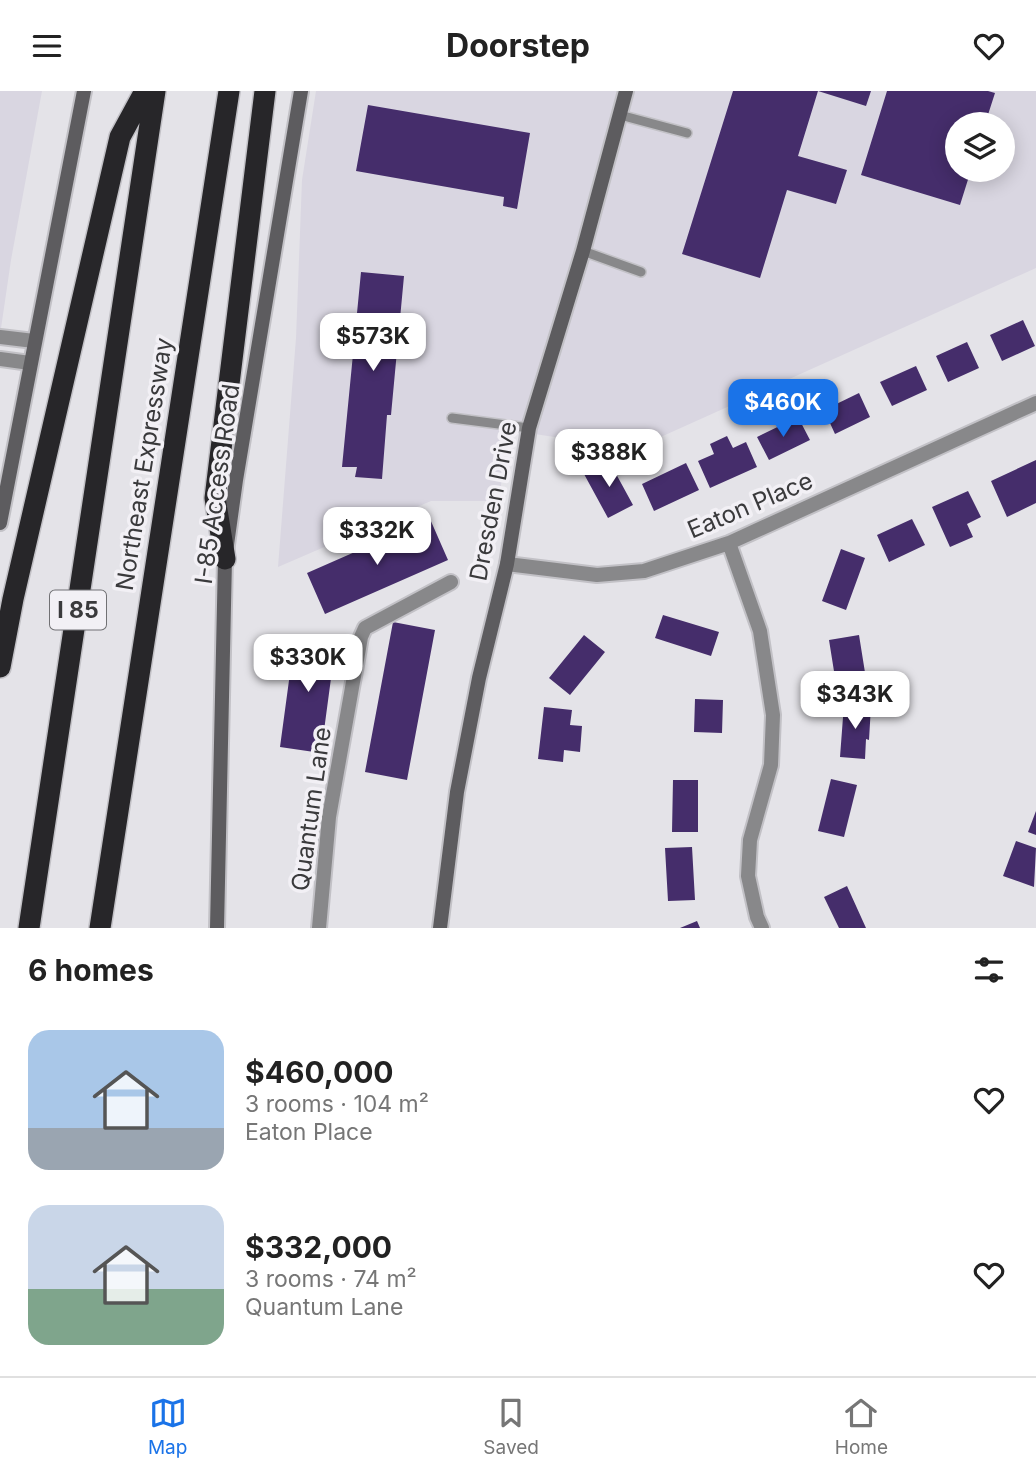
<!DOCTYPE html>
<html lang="en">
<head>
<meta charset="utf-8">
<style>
	body { margin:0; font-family:Inter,sans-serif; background:#f2f2f2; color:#222; height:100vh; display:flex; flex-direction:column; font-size:26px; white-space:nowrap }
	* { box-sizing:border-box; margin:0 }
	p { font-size:23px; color:#767676 }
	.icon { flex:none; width:38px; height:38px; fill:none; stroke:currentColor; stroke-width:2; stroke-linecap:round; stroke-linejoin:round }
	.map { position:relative; height:837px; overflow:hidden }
	.side { display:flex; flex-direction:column; background:#fff; flex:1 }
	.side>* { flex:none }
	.buttons { position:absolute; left:945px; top:21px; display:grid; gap:14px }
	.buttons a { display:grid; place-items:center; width:70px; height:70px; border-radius:50%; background:#fff; box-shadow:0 4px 18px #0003; font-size:35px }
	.price { position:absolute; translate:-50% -60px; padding:0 16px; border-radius:14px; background:#fff; color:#222; font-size:23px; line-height:46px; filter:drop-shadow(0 2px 4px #0008) }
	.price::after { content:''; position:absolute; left:50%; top:42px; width:21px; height:16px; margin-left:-10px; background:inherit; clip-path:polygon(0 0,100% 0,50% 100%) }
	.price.selected { background:#1a73e8; color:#fff }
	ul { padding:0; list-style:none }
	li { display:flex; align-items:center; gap:21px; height:175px; padding:0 28px }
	li span { display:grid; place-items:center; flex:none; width:196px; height:140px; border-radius:21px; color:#555 }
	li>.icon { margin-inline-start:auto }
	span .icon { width:84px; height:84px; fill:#fffc; stroke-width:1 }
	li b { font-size:30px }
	h2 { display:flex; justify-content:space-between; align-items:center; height:84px; padding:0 28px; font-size:30px }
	header { display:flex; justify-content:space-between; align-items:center; height:91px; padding:0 28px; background:#fff; font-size:32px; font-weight:700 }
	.menu { display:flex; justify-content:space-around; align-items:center; height:98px; border-top:2px solid #e0e0e0; background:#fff; font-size:19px; color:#767676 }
	.menu a { display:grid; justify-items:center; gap:4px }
	.menu .selected { color:#1a73e8 }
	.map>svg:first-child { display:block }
	.built { fill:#d9d6e1; fill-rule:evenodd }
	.building { fill:#452d6b }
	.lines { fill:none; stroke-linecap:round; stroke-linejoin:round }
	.lane-casing { stroke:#c2c1c6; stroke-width:12 }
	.street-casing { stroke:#c2c1c6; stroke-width:18 }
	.secondary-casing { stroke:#c2c1c6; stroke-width:18 }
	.highway-casing { stroke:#c2c1c6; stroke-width:24 }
	.lane { stroke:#88888a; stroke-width:9 }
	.street { stroke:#88888a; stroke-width:14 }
	.secondary { stroke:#5d5c5f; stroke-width:14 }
	.highway { stroke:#272629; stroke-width:21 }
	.labels { text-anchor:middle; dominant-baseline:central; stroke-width:7; stroke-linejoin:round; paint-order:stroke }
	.shield { fill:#f2f0f5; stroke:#717174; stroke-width:2 }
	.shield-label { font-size:23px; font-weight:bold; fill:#3a3a3c }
	.street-label { font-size:24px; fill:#3a3a3c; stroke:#f2f0f5 }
</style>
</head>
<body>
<header><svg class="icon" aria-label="menu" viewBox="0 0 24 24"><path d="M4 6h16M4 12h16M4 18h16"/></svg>Doorstep<svg class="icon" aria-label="heart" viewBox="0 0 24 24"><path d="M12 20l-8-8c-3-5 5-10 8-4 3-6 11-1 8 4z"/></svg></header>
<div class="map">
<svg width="1036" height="837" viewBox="0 0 1036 837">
	<rect width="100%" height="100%" fill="#e4e3e8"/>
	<path class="built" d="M0,0H42L11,169L0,244Z
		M316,0H1036V177L634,358L508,339L499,410H431L278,476L296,247L302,89ZM957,33H1003V79H957Z"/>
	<path class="building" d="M733,0H871L866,15L818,0L798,65L847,79L836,113L787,99L760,187L682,163Z
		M887,0H988L995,2L985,33H957V79H971L960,114L861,84Z
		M368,14L530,42L517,118L503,115L504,106L356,80Z
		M361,181L404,185L391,324H387L382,388L355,386L357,376H342Z
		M1023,229L1035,255L1002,270L990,244Z
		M967,251L979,277L948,291L936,265Z
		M916,275L927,299L892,315L880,291Z
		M859,302L870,326L835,343L824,319Z
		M798,326L810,349L769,369L757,346Z
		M727,345L733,357L746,351L757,376L710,397L698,370L714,363L710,353Z
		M1036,369V412L1007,426L991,390Z
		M609,370L633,414L608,427L584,383Z
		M686,372L699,399L654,420L642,393Z
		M968,400L981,426L967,433L973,446L950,456L932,416Z
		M430,428L448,469L325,523L307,482Z
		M912,428L925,454L889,471L877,444Z
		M841,458L865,467L846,519L822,510Z
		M663,524L719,541L711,565L655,547Z
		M393,531L435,539L407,689L365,681Z
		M584,544L605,561L570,604L549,587Z
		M859,544L867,594L837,599L829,549Z
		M295,545L336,550L321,662L280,656Z
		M695,608L723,609L722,642L694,641Z
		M844,613L871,615L869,649L866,648L865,668L840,666Z
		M544,616L572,619L570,634L582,635L580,661L564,659L563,671L538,668Z
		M831,688L857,694L844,746L818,740Z
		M673,689H698V741H672Z
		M1036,720V744L1028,741Z
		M1016,750L1036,757L1034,796L1003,785Z
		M692,756L695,809L668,810L665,757Z
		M847,795L866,837H839L824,806Z
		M697,830L700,837H680Z"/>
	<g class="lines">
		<g class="lane-casing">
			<path id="lane" d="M620,24L687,42
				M583,160L641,181
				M452,327L529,337"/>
		</g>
		<g class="street-casing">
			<path id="street" d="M0,246L34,250
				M0,268L30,272
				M729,452L760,540L773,624L771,674L750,749L748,785L757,826L762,837
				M507,473L597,484L644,480L729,452L1036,312
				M319,837L329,726L361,546L365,537L451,491"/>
		</g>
		<g class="secondary-casing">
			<path id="secondary" d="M0,432L84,0
				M217,837L225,468L236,389L301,0
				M440,837L457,701L479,587L507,473L529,337L583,160L626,0"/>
		</g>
		<g class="highway-casing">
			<path id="highway" d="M225,468L215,407L265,0
				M0,576L13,508L120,46L145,0
				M29,837L155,0
				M100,837L229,0"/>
		</g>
		<use href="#lane" class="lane"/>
		<use href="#street" class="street"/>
		<use href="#secondary" class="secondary"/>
		<use href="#highway" class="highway"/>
	</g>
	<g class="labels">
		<rect class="shield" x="50" y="499.5" width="56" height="39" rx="5"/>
		<g class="shield-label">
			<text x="78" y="519">I 85</text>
		</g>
		<g class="street-label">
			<text transform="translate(144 373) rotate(-81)">Northeast Expressway</text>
			<text transform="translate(217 393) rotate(-82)">I-85 Access Road</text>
			<text transform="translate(493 410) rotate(-79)">Dresden Drive</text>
			<text transform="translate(750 414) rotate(-23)">Eaton Place</text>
			<text transform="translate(311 718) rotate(-82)">Quantum Lane</text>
		</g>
	</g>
</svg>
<div class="buttons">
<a><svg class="icon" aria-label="layers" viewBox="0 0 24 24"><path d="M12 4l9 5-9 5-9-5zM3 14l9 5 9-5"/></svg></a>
</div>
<b class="price" style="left:373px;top:282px">$573K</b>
<b class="price selected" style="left:783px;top:348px">$460K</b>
<b class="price" style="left:609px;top:398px">$388K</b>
<b class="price" style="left:377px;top:476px">$332K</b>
<b class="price" style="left:308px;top:603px">$330K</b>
<b class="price" style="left:855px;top:640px">$343K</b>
</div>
<section class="side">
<h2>6 homes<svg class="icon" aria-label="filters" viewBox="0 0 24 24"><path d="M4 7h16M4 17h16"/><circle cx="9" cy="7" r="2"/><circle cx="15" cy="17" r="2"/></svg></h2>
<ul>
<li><span style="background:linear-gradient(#a9c7e8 70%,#9aa5b1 0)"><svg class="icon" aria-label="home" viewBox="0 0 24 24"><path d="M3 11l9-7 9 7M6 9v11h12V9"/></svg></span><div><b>$460,000</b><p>3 rooms · 104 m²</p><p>Eaton Place</p></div><svg class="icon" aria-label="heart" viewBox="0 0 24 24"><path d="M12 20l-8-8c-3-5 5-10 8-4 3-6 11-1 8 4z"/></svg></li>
<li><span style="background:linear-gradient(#c9d6e8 60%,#7fa58c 0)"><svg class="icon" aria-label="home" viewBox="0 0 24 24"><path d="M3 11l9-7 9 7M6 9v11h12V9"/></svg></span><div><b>$332,000</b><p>3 rooms · 74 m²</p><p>Quantum Lane</p></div><svg class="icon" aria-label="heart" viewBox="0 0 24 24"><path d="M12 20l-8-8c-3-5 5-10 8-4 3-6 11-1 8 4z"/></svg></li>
</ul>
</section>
<nav class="menu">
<a class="selected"><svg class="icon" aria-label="map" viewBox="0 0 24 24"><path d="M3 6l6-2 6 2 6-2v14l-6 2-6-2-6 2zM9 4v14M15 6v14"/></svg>Map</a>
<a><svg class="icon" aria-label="saved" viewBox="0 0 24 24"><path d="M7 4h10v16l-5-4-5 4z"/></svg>Saved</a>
<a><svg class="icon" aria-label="home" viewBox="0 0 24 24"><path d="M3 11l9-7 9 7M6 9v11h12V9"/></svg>Home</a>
</nav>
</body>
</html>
